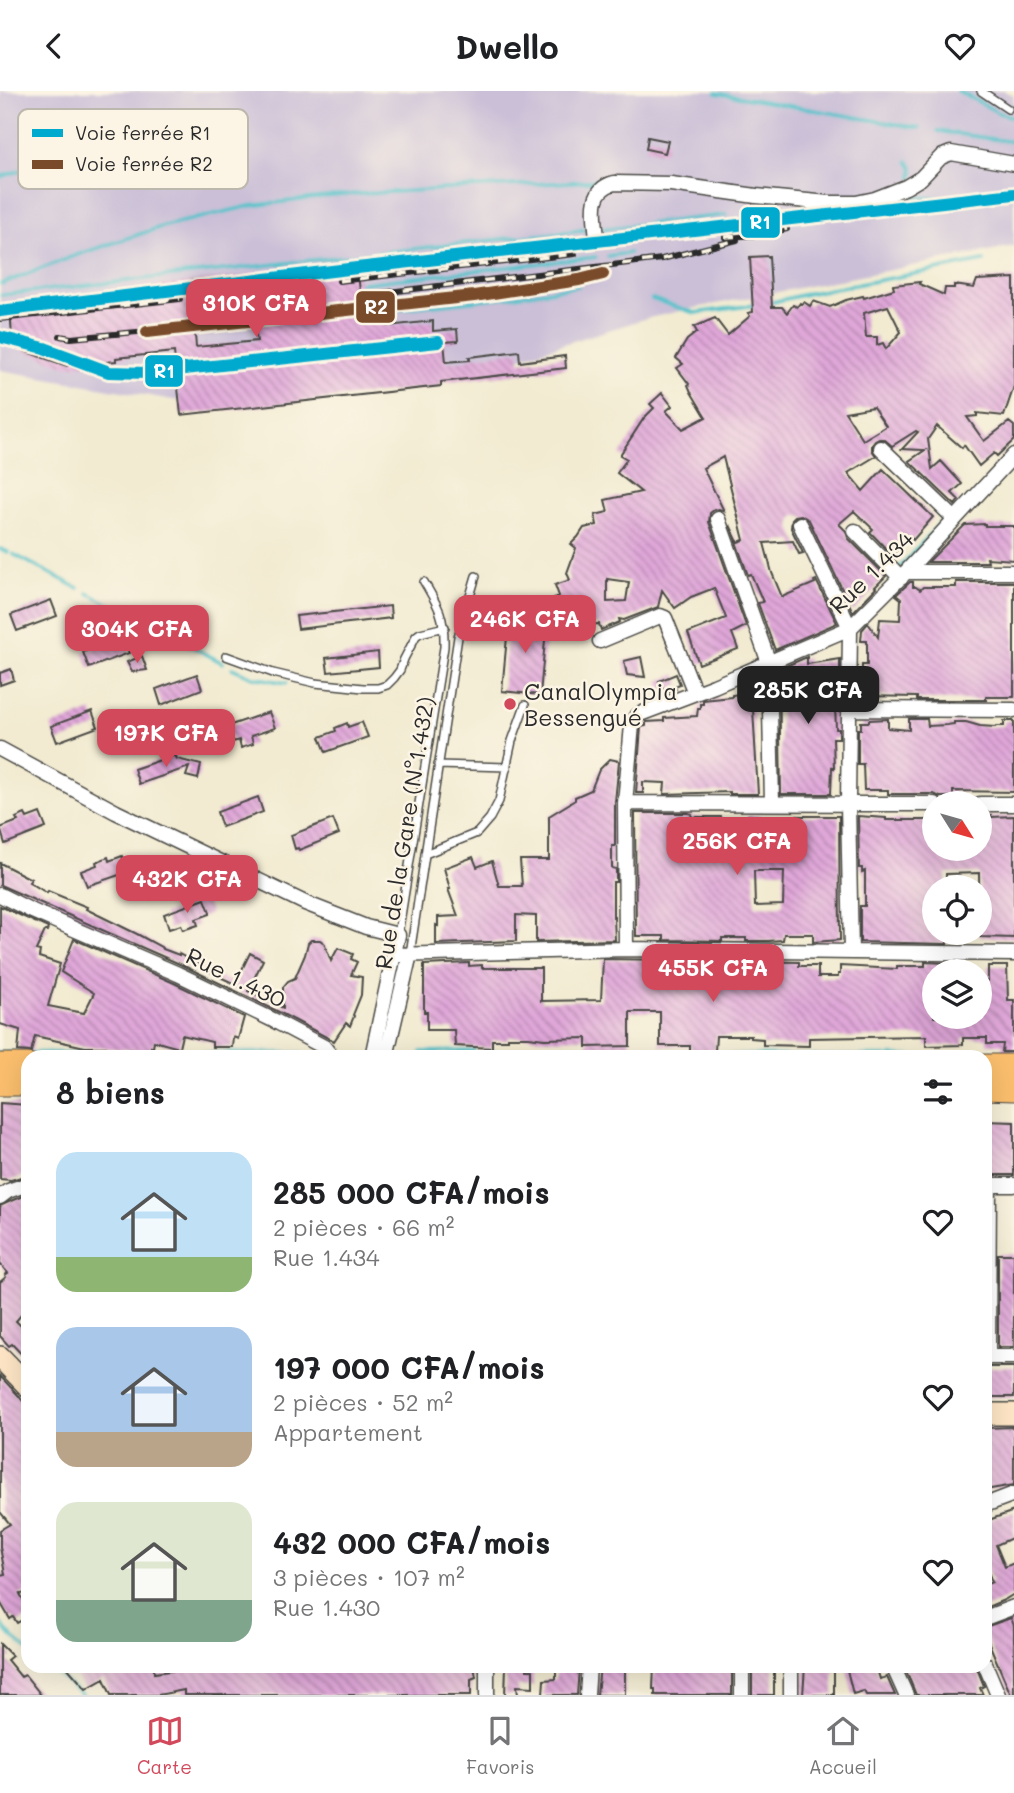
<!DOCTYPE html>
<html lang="fr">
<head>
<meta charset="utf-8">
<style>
	body { margin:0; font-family:Mali,sans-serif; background:#f2f2f2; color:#202124; height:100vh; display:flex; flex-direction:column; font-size:26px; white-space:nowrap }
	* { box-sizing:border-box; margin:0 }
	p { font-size:23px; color:#757577 }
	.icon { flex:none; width:38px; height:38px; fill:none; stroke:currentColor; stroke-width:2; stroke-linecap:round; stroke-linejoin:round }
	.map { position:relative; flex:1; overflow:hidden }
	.drawer { position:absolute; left:21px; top:959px; width:971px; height:623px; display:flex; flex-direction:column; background:#fff; border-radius:21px; box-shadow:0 7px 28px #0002 }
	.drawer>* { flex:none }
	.needle { width:46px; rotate:127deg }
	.tools { position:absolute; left:922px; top:700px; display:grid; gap:14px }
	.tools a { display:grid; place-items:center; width:70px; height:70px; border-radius:50%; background:#fff; box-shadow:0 7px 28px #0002; font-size:35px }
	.price { position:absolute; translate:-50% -60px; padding:0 16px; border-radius:14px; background:#d1495b; color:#fff; font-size:23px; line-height:46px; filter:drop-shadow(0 2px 4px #0008) }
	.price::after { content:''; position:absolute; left:50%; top:42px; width:21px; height:16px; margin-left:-10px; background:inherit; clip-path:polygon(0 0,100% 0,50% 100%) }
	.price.active { background:#222; color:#fff }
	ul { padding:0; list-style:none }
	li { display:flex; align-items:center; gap:21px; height:175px; padding:0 35px }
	li span { display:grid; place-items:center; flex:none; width:196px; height:140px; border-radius:21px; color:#555 }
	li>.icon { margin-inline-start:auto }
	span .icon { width:84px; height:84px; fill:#fffc; stroke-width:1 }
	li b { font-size:30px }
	h2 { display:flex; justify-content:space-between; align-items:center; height:84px; padding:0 35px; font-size:30px }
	header { display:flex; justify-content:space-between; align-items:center; height:91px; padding:0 35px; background:#fff; font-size:32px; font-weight:700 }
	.tab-bar { display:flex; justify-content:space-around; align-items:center; height:98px; border-top:2px solid #e0e0e0; background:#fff; font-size:19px; color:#757577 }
	.tab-bar a { display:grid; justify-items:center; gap:4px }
	.tab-bar .active { color:#d1495b }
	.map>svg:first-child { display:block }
	.industrial { fill:#cabfd7 }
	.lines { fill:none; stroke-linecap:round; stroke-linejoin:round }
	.stream { stroke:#54c2cb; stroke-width:3.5 }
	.building { fill:url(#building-back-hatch); fill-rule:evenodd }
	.lane-casing { stroke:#494844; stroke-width:10 }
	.street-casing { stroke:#494844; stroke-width:17 }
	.secondary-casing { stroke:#494844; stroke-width:24 }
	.primary-casing { stroke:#494844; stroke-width:25 }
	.lane { stroke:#fff; stroke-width:7 }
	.street { stroke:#fff; stroke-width:14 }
	.secondary { stroke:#fde5c5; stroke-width:21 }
	.primary { stroke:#fabe6d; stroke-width:23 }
	.rail-casing { stroke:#2b2b2b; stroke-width:6 }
	.rail { stroke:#fcf5e5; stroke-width:3.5; stroke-dasharray:10; stroke-linecap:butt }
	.rail-1-casing { stroke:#fcf5e5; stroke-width:18 }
	.rail-2-casing { stroke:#fcf5e5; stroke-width:18 }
	.rail-1 { stroke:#00a9ce; stroke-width:12 }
	.rail-2 { stroke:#7a4b2a; stroke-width:12 }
	.poi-dot { fill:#d1495b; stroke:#fcf5e5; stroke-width:2.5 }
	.labels { text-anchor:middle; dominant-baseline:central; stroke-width:5; stroke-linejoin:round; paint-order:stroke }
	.street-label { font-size:23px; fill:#2b2b2b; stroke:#fcf5e5 }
	.poi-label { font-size:23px; fill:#2b2b2b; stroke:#fcf5e5; text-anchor:start }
	.key { fill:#fcf5e5; stroke:#bdb8ad; stroke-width:2 }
	.key-label { font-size:19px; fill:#2b2b2b }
	.line-badge { stroke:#fcf5e5; stroke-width:2.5 }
	.badge-label { font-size:19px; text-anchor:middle; font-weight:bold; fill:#fff }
</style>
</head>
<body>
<header><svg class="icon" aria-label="back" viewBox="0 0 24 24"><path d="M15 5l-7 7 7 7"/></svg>Dwello<svg class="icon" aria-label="heart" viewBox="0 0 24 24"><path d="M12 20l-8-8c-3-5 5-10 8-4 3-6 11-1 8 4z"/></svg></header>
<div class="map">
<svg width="1014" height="1604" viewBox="0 0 1014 1604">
	<defs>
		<pattern id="building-back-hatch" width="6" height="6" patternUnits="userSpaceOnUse" patternTransform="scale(1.75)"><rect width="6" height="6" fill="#e0a7d9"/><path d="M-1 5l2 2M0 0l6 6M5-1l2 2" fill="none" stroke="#b688b0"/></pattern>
	</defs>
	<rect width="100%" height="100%" fill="#fcf5e5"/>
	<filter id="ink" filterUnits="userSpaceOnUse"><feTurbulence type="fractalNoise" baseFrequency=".0143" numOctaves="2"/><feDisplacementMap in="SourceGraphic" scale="14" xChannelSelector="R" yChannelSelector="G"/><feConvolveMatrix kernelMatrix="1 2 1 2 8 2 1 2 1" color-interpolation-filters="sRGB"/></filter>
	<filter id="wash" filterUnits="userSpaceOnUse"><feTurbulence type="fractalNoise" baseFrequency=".00686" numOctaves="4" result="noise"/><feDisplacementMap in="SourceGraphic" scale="28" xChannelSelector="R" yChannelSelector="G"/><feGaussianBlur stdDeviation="1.57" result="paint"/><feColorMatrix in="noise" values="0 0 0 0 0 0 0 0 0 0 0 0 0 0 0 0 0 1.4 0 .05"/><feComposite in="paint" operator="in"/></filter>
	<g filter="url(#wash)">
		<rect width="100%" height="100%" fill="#f2ebd1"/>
		<path class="industrial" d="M0,0H1004L1014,4V155L685,219L644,228L447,289L191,312L0,279Z"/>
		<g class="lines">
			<path class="stream" d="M958,0L999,22L1014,26
				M716,2L919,37
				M938,40L1014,51
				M908,70L913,78L912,87
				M0,86L101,54
				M1013,92H1014
				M898,106L936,107
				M600,138L726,124
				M608,165L629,162
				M1,193L77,164L164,135L250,115L341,104L606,89
				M355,193L596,166
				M1,204L591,138
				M652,208L695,222L755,214
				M769,212L810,202L984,170
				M361,222L514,205L578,195
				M0,458L8,461
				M13,463L78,497
				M899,477L946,426
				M88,502L150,534
				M160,539L223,572
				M232,577L253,586L287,592
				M538,960L633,963L811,965
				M421,961L474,960
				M487,961L534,960
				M0,962H301
				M813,965H886
				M891,965L925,966
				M928,966H982
				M0,1532L12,1546L28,1559
				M47,1575L82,1604"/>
		</g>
		<g id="blocks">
			<path class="building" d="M648,46L668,50L665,62L646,58Z
				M769,165L772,216H782L787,222L793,214L797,216L800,212L802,213L804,211L810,215L813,210L830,216L846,209L863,205L864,207L894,198L893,194L920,191L919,193L944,204L945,197H954V194L974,197L977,189L1014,187V295L1004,325L977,322V325L967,326L984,350L1009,331L1014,335V349L997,365L994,362L979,375L964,354L962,357L937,335L928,348L932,378L941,370L962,393L952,402L959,409L955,414L909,370L925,359L902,358L918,341L916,340L892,355L884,348H879L875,350L872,354V359L876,365L848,382L863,400L883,378L933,426L913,449L909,445L892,464L870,441L873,438L854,420L839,433L846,440L848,447L886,485L875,496L876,497L853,521L809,429L801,424L795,425L792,428L791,437L803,462L799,463L793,450L764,452L772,482L782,506L815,492L814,490L816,489L837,532L775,559L758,512L763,511L751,483L748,484L730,434L738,451L744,449L723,366L703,377L724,420L719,418L714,419L710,422L709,431L746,535L732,542L738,558L699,573L688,542L726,527L714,497L691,506L675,517L662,499L658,516L624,529L619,528L620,531L601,539L599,533L578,534L577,513L560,518L554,507L559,505L555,494L570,489L567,482L576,457L571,453L578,446L584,437L597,434L595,424L608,421L605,409L641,401L617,382L627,368L620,364L644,327L654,317L650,313L662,302L672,315L666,320L683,338L706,326L691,301L688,294L689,293L677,277L683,273L676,267L687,249L697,241L694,236L715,227L728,244L750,225L748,222L753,221L750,166ZM888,215L901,241L886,258L883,252L877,254V246H866L864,222ZM873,316L886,335L863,349L845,321ZM607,488L629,491L626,510L607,511Z
				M328,173L329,176L357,173L360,201H363L367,232L387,229L388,235L433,230V240L457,238L458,250L444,251L446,271L470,269L469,266L519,260L520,271L565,265L566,277L441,291V295L181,324L174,261L116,267V270L67,275L12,256L14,246H12L10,216L53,207L248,185V183ZM253,224L257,250L196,256L194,231Z
				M985,433V435H1014V469L987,467L988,471H928L965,434Z
				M910,491H913V496H916L920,499L923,496H956V491H1014V606H986V609H917V606L862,605V574H867V550H861L862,539L868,532L878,546L880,528L900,529L901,508L896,504Z
				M51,509L57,525L17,540L11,524Z
				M390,515L391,527L298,538L296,525Z
				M509,524L547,527L540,604L502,600Z
				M124,546L129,562L89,577L83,561Z
				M378,561L379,576L328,581L326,567Z
				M142,565L147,579L132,581L127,571Z
				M641,566L645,586L627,584L624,570Z
				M807,566V573L840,568V591H834L836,638H839V647H833L834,677L832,676L831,703H781L779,582H781L779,578Z
				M11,578L14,589L0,594V582Z
				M197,583L202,598L161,614L156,598Z
				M676,583L680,593L675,595L676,598L664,602L659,590Z
				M752,601L758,703H730V701L664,703L665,692L643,691V702H636L641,636L646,635V631L664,630V627L697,625L698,617H700V613H703V609L732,606V604Z
				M92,620L98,636L57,651L51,635Z
				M269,621L275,637L251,645L253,653L241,657L239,649L233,651L228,635Z
				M888,628V637L909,639V628H927L928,635L947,634L954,633V631H966L980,635L995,636L996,635H1004V630H1014V701L953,700V706H940L934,703H888V699H864L863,673H858V638H861V631H869V629Z
				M362,631L368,646L326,661L320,646L336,640L335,637L347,632L348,636Z
				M175,664L177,668L201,674L198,688L186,685L189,676L139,693L134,678Z
				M610,668L619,670L615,711V755H612V777L616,778V791H613V826H614L615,849L536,851V825L516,824V850L436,853V834L438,835V826L458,825L448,798H450L444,777L473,766L477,776L492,770L499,795H522L520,769H549V725L575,709V706L591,699L599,679Z
				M258,706L263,721L222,736L217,721Z
				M40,722L46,737L5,753L0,737L18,730L16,727L25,723L27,727Z
				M635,722H688L692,723L691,726H721L723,730H748V724L785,727L786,725H839L840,849L813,851V843H784L783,849L768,850H746V847H722V850L664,849V845H636ZM754,780H784L783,814L755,815Z
				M980,724H991V726L1014,725V847L980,846L979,782L946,783V796H934V842H947V853L860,851V815H865V780L862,781V777H859L858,725L886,727V729H934V758H980Z
				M333,728L339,743L299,759L298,757L295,758L291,744Z
				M122,765L128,781L87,795L81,780L97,774L96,771L108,766L109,770Z
				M0,772L31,788L29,791L47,802L48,800L87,816L86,818L137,843L163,857V858L179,864V863L220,886L235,893L250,862L263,869L248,900L283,917V896L288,890L295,887L305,864L308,852L311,849H320L324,852L331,870L338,857L353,863L351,868L357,871L351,884L362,886L361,904L353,924L354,925L350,935L346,932L334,950L330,948L277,920L182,874L0,794Z
				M205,808L210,821V823L196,828L198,834L183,839L181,834L169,838L164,823Z
				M0,815L48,837L47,840H45L36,859L40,860L39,866L60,873L48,915L84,922L94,902L61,881L74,848L174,892L244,926L238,948L233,946L232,956H212V951L182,944L179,957L154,950L153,957L151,956V960L106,957V956H85L35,945L31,961L18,960L20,939L0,933Z
				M603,868L799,871V875H818V886H838V883H840V875L897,878V875H925V871L946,872V880H934V926H980V890H988V875H1007L1008,909H1014V961H1002L1003,953H987V947H963V954L926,955V945L809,947V955L763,954V948L751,947V945H716L715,960L690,961V955H660V921H630V955L587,956V947L544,948L529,946H508V949H492V957L455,955L454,939H427V921H424V874L469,872V875L482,874V877H541V910L601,909Z
				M0,1012L28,1014V1084L11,1089L0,1088Z
				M985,1030L1014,1031V1084H985Z
				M28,1103V1216L16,1230L28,1242V1270L12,1253L9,1255L0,1245V1191L6,1186L5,1184L8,1182L0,1173V1115L13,1109Z
				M998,1163H1014V1256H998Z
				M985,1276H1014V1306H985Z
				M0,1285L18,1304L28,1317V1502L20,1503L28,1517V1526L17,1532L13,1526L10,1528L0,1511V1484L5,1483L0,1456V1439L10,1433L0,1421Z
				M1014,1336V1394L985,1399V1337Z
				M1014,1420V1446L996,1454L1005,1476L1014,1472V1503L1004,1509L985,1517V1494L992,1491L985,1473V1429L986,1430Z
				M1011,1527L1014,1535V1604H1011L985,1543V1536Z
				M0,1553L12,1565L7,1569L21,1586L25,1584L41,1604H0Z
				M66,1575H154V1582L184,1578V1575H474L476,1586L471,1588V1604H184V1599L158,1604H111L104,1588L86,1598Z
				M506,1575H527V1579H533V1596L517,1595L518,1604H505Z
				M600,1575H625V1604H597Z
				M654,1575H732V1604H655V1598H653Z
				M752,1575H774V1604H752Z
				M805,1575H834V1604H803Z
				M846,1575H876L880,1588L887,1586L895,1604H866L864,1600L853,1603Z
				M904,1575H976L984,1595L980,1597L983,1604H916Z
				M556,1576L579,1577L577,1604H543L544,1589L556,1588Z"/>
		</g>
	</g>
	<g filter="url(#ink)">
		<use href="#blocks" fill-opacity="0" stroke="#494844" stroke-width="2"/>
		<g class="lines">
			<g class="lane-casing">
				<path id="lane" d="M981,0L1008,18
					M226,565L273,582L315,592L363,597H378L387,594L394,587L400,579L404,568L416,545L420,542L445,536
					M438,674L507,676
					M425,763L477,742L490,727L499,710L512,650L525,614
					M398,844L444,556C445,526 439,516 424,491
					M410,863L458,546L476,485"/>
			</g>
			<g class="street-casing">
				<path id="street" d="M597,146C595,125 588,99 614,92L671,93L756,105L828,112H856L875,108L906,96L921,87L941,66L951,62L1014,73
					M881,357L955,428
					M718,428L769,572L772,712
					M800,433L850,537L848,713L851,861
					M855,440L901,487
					M906,481H1014
					M600,550L660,525L665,527L695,602
					M849,618L1014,619
					M0,658L116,721L305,812L366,836L398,844L372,966
					M625,712L934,713
					M980,713H1014
					M0,804L30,819L178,883L273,929L324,956L332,966
					M626,858L625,712L632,634L634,628L640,623L714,595L850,537L906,481L1014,364
					M394,864L626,858L1014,863
					M386,966L410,863
					M985,1094H1014
					M0,1106L8,1100L28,1093
					M985,1266H1014
					M988,1266L989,1094
					M985,1414L1014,1403
					M985,1527L1014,1516
					M985,1573L998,1604
					M487,1575V1604
					M742,1575V1604
					M791,1575V1604
					M893,1575L906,1604
					M587,1604L589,1575"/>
			</g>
			<g class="secondary-casing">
				<path id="secondary" d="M0,1266L28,1295
					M985,1323H1014"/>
			</g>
			<g class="primary-casing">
				<path id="primary" d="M0,974H28
					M985,975H1014
					M0,993H28
					M985,997L1014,998"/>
			</g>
			<use href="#lane" class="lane"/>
			<use href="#street" class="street"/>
			<use href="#secondary" class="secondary"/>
			<use href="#primary" class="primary"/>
			<g class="rail-casing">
				<path id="rail" d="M725,146L761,144L787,138
					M357,177L1014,103
					M339,190L575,163
					M364,204L662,168L737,149
					M191,207L250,200
					M347,219L474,205L579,189L604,183
					M0,228L180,208
					M194,236L254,229
					M60,245L71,247L181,237
					M0,246L49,259
					M86,273L109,281L147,282L176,279"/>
			</g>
			<use href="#rail" class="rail"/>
			<g class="rail-1-casing">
				<path id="rail-1" d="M0,220L357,177L1014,103
					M0,246L44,257L109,281L147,282L438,251"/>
			</g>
			<g class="rail-2-casing">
				<path id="rail-2" d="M147,241L474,205L579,189L603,183"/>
			</g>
			<use href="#rail-1" class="rail-1"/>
			<use href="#rail-2" class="rail-2"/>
		</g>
	</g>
	<circle class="poi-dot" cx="510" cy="613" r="7"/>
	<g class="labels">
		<g class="street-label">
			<text transform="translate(871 481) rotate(-44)">Rue 1.434</text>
			<text transform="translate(404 742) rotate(-81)">Rue de la Gare (N°1.432)</text>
			<text transform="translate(236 886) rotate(26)">Rue 1.430</text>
		</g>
		<g class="poi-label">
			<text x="524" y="600">CanalOlympia<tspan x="524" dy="26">Bessengué</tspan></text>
		</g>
	</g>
	<rect x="18" y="18" width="230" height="80" rx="10" class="key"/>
	<rect x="32" y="38" width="31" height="8" fill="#00a9ce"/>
	<rect x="32" y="69" width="31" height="9" fill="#7a4b2a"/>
	<g class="key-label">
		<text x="75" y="49">Voie ferrée R1</text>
		<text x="75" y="80">Voie ferrée R2</text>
	</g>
	<g class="line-badge">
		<rect x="740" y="115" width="41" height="33" rx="7" fill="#00a9ce"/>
		<rect x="355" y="199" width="41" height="34" rx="7" fill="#7a4b2a"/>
		<rect x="144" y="263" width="40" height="34" rx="7" fill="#00a9ce"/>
	</g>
	<g class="badge-label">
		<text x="760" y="138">R1</text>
		<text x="376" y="223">R2</text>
		<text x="164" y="287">R1</text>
	</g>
</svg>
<div class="tools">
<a><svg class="needle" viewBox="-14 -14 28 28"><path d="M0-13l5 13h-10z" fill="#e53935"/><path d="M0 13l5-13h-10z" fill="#757577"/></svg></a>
<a><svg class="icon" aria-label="locate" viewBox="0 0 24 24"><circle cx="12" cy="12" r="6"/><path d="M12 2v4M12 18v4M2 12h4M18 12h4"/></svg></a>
<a><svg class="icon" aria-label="layers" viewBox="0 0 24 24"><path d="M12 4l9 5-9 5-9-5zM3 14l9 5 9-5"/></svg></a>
</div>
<b class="price" style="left:256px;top:248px">310K CFA</b>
<b class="price" style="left:525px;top:564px">246K CFA</b>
<b class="price" style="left:137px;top:574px">304K CFA</b>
<b class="price active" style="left:808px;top:635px">285K CFA</b>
<b class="price" style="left:166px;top:678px">197K CFA</b>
<b class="price" style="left:737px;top:786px">256K CFA</b>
<b class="price" style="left:187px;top:824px">432K CFA</b>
<b class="price" style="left:713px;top:913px">455K CFA</b>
<section class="drawer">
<h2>8 biens<svg class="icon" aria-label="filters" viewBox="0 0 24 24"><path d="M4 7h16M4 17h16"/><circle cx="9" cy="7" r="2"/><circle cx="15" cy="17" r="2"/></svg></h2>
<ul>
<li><span style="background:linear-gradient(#bfe0f5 75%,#8fb573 0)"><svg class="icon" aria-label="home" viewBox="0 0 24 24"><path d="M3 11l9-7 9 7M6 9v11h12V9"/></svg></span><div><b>285 000 CFA/mois</b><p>2 pièces · 66 m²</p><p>Rue 1.434</p></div><svg class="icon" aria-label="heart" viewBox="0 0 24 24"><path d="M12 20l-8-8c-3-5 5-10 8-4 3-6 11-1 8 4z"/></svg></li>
<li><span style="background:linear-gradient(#a9c7e8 75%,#b9a48a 0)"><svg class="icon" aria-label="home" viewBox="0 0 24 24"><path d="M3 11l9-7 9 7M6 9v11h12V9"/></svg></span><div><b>197 000 CFA/mois</b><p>2 pièces · 52 m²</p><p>Appartement</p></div><svg class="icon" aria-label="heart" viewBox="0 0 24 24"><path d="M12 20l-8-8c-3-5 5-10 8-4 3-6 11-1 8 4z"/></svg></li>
<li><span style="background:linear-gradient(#dfe7d0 70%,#7fa58c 0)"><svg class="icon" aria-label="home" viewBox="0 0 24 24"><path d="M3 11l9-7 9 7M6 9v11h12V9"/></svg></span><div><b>432 000 CFA/mois</b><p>3 pièces · 107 m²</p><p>Rue 1.430</p></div><svg class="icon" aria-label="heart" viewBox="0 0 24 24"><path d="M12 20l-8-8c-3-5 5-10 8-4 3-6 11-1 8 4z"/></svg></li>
</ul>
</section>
</div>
<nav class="tab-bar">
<a class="active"><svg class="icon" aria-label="map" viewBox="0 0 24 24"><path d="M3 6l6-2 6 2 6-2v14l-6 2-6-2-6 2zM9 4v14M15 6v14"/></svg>Carte</a>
<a><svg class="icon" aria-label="saved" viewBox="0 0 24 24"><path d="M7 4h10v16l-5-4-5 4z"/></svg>Favoris</a>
<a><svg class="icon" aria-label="home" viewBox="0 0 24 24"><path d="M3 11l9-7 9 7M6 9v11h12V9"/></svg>Accueil</a>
</nav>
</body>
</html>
